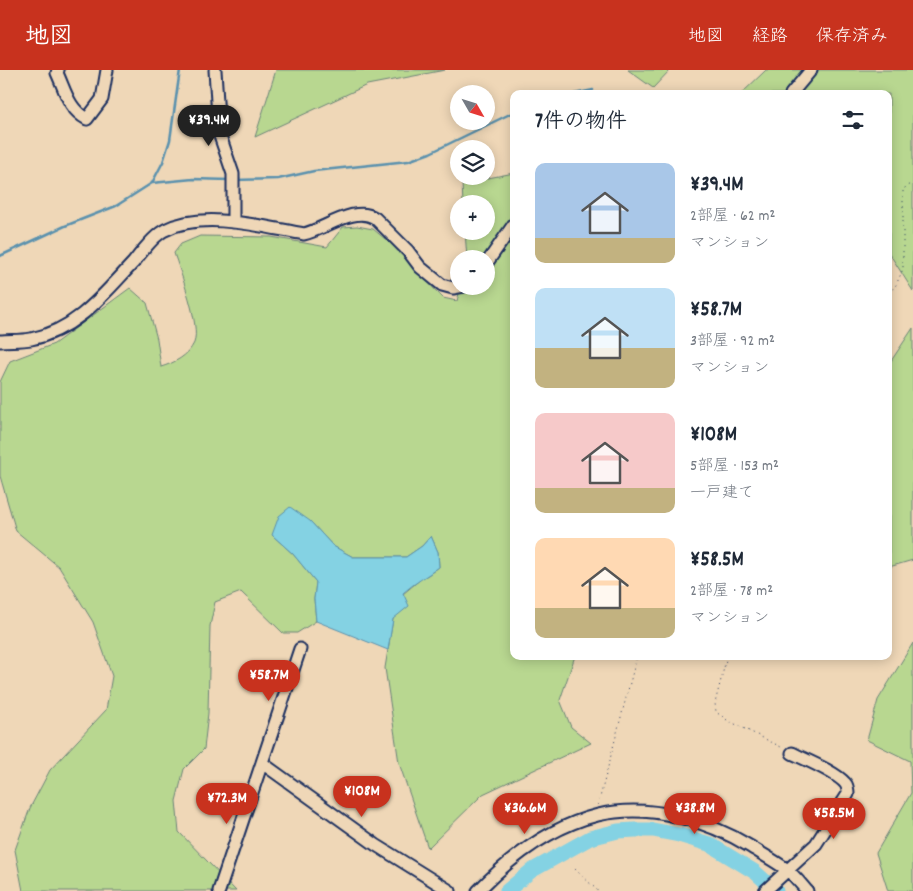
<!DOCTYPE html>
<html lang="ja">
<head>
<meta charset="utf-8">
<style>
	body { margin:0; font-family:Dekko,"Klee One",sans-serif; background:#f2f2f3; color:#1f2937; height:100vh; display:flex; flex-direction:column; font-size:19px; white-space:nowrap }
	* { box-sizing:border-box; margin:0 }
	p { font-size:16px; color:#747a83 }
	.icon { flex:none; width:28px; height:28px; fill:none; stroke:currentColor; stroke-width:2; stroke-linecap:round; stroke-linejoin:round }
	.map { position:relative; flex:1; overflow:hidden }
	.details { position:absolute; left:510px; top:20px; width:382px; height:570px; display:flex; flex-direction:column; background:#fff; border-radius:10px; box-shadow:0 2px 12px #0003 }
	.details>* { flex:none }
	.needle { width:32px; rotate:129deg }
	.tools { position:absolute; left:450px; top:15px; display:grid; gap:10px }
	.tools a { display:grid; place-items:center; width:45px; height:45px; border-radius:50%; background:#fff; box-shadow:0 2px 12px #0003; font-size:25px }
	.price { position:absolute; translate:-50% -42px; padding:0 11px; border-radius:18px; background:#c8321e; color:#fff; font-size:16px; line-height:32px; filter:drop-shadow(0 1px 2px #0008) }
	.price::after { content:''; position:absolute; left:50%; top:30px; width:15px; height:11px; margin-left:-8px; background:inherit; clip-path:polygon(0 0,100% 0,50% 100%) }
	.price.current { background:#222; color:#fff }
	ul { padding:0; list-style:none }
	li { display:flex; align-items:center; gap:15px; height:125px; padding:0 25px }
	li span { display:grid; place-items:center; flex:none; width:140px; height:100px; border-radius:10px; color:#555 }
	li>.icon { margin-inline-start:auto }
	span .icon { width:60px; height:60px; fill:#fffc; stroke-width:1 }
	li b { font-size:21px }
	h2 { display:flex; justify-content:space-between; align-items:center; height:60px; padding:0 25px; font-size:21px }
	header { display:flex; align-items:center; gap:30px; box-sizing:border-box; height:70px; padding:0 25px; background:#c8321e; color:#fff }
	header strong { font-size:24px }
	nav { display:flex; gap:28px; margin-inline-start:auto; font-size:18px }
	.map>svg:first-child { display:block }
	.green { fill:#b8d790; stroke:#6a8377 }
	.water { fill:#84d2e3; stroke:#5a91ae }
	.lines { fill:none; stroke-linecap:round; stroke-linejoin:round }
	.stream { stroke:#5a91ae; stroke-width:2.5 }
	.river { stroke:#84d2e3; stroke-width:15 }
	.minor-casing { stroke:#1b2f5e; stroke-width:15 }
	.path { stroke:#1b2f5e; stroke-width:1; stroke-dasharray:1 4; stroke-linecap:butt }
	.minor { stroke:#efd7b7; stroke-width:11 }
</style>
</head>
<body>
<header>
<strong>地図</strong>
<nav><a>地図</a><a>経路</a><a>保存済み</a></nav>
</header>
<div class="map">
<svg width="913" height="821" viewBox="0 0 913 821">
	<rect width="100%" height="100%" fill="#efd7b7"/>
	<filter id="ink" filterUnits="userSpaceOnUse"><feTurbulence type="fractalNoise" baseFrequency=".02" numOctaves="2"/><feDisplacementMap in="SourceGraphic" scale="10" xChannelSelector="R" yChannelSelector="G"/><feConvolveMatrix kernelMatrix="1 2 1 2 8 2 1 2 1" color-interpolation-filters="sRGB"/></filter>
	<g filter="url(#ink)">
		<path class="green" d="M276,0H445L367,15L255,67Z
			M628,0H670L653,18Z
			M766,0H913V221L889,183V24H741Z
			M514,103V586H575L560,630L571,657L591,673L483,724L428,778L399,693L385,598L393,549L403,524L422,508L428,505L439,497L438,482L431,466L422,476L406,487H353L333,476L310,451L272,465L293,484L316,512L314,529L316,551L297,563H283L241,522L215,532L210,556L208,643L204,679L184,699L176,731L179,762L236,821H23L15,780L30,738L50,700L106,640L112,606L93,552L59,497L16,461L0,406V312L10,291L54,274L130,218L147,233L157,269L161,297C174,293 188,286 194,273C201,255 180,202 174,183L181,174L200,166L271,167L327,177L343,157L357,156L373,159L390,173L443,228L457,231L461,216H486V189H467L465,161H486V134H463L462,113Z
			M913,258V490L889,497V294Z
			M913,573V821H888L876,783L911,723L910,691L867,670L878,630Z"/>
		<path class="water" d="M290,437L310,451L333,476L353,487H406L422,476L431,466L438,482L439,497C427,506 414,513 403,523L409,536L393,549L388,580L316,551L314,529L316,512L293,484L272,465L279,446Z"/>
		<g class="lines">
			<path class="stream" d="M574,24L593,20
				M235,110L278,109L314,101L408,91L430,83L514,42
				M152,113L193,109L230,110
				M0,186L65,156L116,136L152,113L163,92L170,70L180,0"/>
			<path class="river" d="M507,821L531,801L590,768L618,761L635,760H653L679,765L709,774L755,802L776,821"/>
			<g class="minor-casing">
				<path id="minor" d="M58,0L57,3C65,20 69,40 87,49L102,29L107,0
					M215,0L219,63L233,104V152
					M791,24L811,0
					M486,194L514,154
					M0,271C10,270 21,271 31,269C76,260 103,225 133,193C140,184 154,165 165,160C204,140 263,157 304,164C325,159 355,135 375,148L408,181L420,197L442,215L453,218L464,216
					M262,693L376,775L450,821
					M219,821L300,579
					M478,821C510,788 552,756 598,745C650,733 707,750 751,777C762,784 775,791 786,799C794,805 801,814 807,821
					M765,821L816,774L848,724C848,720 848,716 845,713C836,702 806,690 792,683"/>
			</g>
			<path class="path" d="M889,223L896,215L903,199V119L913,113
				M727,586L715,633L716,642L727,650L783,678
				M598,735L637,586
				M575,799L598,821"/>
			<use href="#minor" class="minor"/>
		</g>
	</g>
</svg>
<div class="tools">
<a><svg class="needle" viewBox="-14 -14 28 28"><path d="M0-13l5 13h-10z" fill="#e53935"/><path d="M0 13l5-13h-10z" fill="#747a83"/></svg></a>
<a><svg class="icon" aria-label="layers" viewBox="0 0 24 24"><path d="M12 4l9 5-9 5-9-5zM3 14l9 5 9-5"/></svg></a>
<a>+</a>
<a>−</a>
</div>
<b class="price current" style="left:209px;top:77px">¥39.4M</b>
<b class="price" style="left:269px;top:632px">¥58.7M</b>
<b class="price" style="left:362px;top:748px">¥108M</b>
<b class="price" style="left:227px;top:755px">¥72.3M</b>
<b class="price" style="left:525px;top:765px">¥36.6M</b>
<b class="price" style="left:695px;top:765px">¥38.8M</b>
<b class="price" style="left:834px;top:770px">¥58.5M</b>
<section class="details">
<h2>7件の物件<svg class="icon" aria-label="filters" viewBox="0 0 24 24"><path d="M4 7h16M4 17h16"/><circle cx="9" cy="7" r="2"/><circle cx="15" cy="17" r="2"/></svg></h2>
<ul>
<li><span style="background:linear-gradient(#a9c7e8 75%,#c2b280 0)"><svg class="icon" aria-label="home" viewBox="0 0 24 24"><path d="M3 11l9-7 9 7M6 9v11h12V9"/></svg></span><div><b>¥39.4M</b><p>2部屋 · 62 m²</p><p>マンション</p></div></li>
<li><span style="background:linear-gradient(#bfe0f5 60%,#c2b280 0)"><svg class="icon" aria-label="home" viewBox="0 0 24 24"><path d="M3 11l9-7 9 7M6 9v11h12V9"/></svg></span><div><b>¥58.7M</b><p>3部屋 · 92 m²</p><p>マンション</p></div></li>
<li><span style="background:linear-gradient(#f6c9c9 75%,#c2b280 0)"><svg class="icon" aria-label="home" viewBox="0 0 24 24"><path d="M3 11l9-7 9 7M6 9v11h12V9"/></svg></span><div><b>¥108M</b><p>5部屋 · 153 m²</p><p>一戸建て</p></div></li>
<li><span style="background:linear-gradient(#ffd9b3 70%,#c2b280 0)"><svg class="icon" aria-label="home" viewBox="0 0 24 24"><path d="M3 11l9-7 9 7M6 9v11h12V9"/></svg></span><div><b>¥58.5M</b><p>2部屋 · 78 m²</p><p>マンション</p></div></li>
</ul>
</section>
</div>
</body>
</html>
